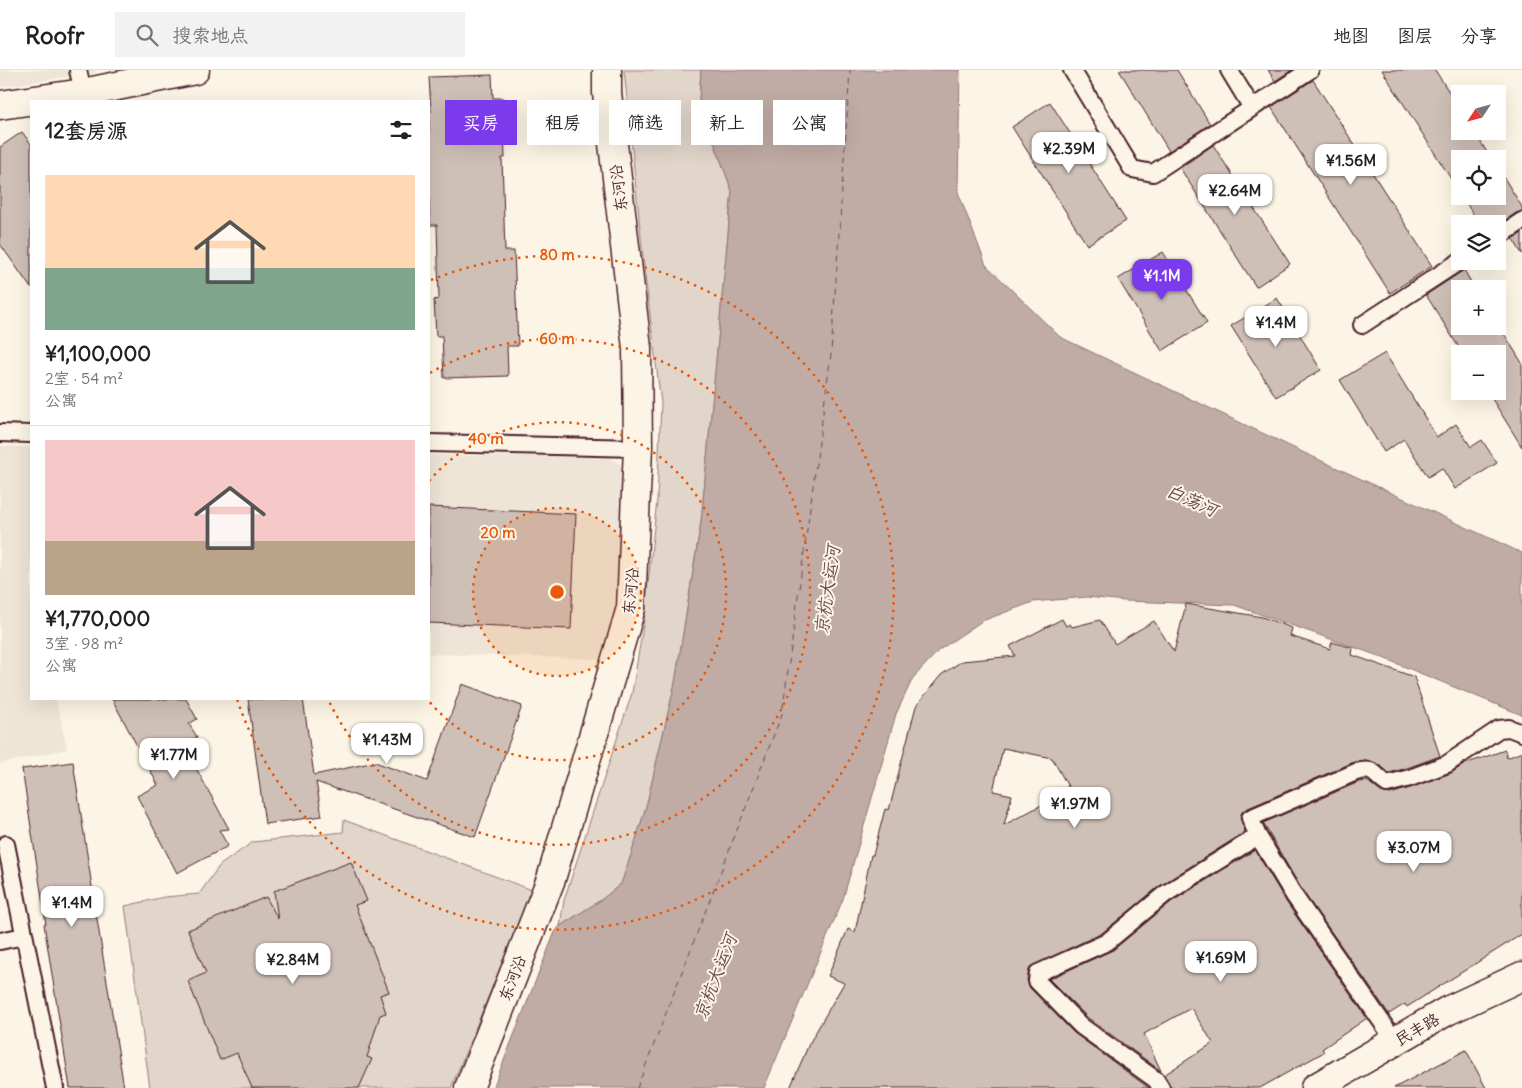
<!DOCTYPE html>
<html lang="zh">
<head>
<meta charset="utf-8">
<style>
	body { margin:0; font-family:Delius,"LXGW WenKai TC",sans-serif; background:#f2f2f2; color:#202124; height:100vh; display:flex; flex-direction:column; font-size:19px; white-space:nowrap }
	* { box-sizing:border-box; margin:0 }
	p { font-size:16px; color:#757577 }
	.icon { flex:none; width:28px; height:28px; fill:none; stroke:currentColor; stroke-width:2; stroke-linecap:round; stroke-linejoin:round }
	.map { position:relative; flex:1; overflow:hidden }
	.drawer { position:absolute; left:30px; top:30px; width:400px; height:600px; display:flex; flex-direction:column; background:#fff; border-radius:0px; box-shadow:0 5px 20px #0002 }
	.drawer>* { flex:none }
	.banner { position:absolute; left:445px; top:30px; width:475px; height:45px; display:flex; gap:10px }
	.needle { width:32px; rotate:234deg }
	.fabs { position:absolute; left:1451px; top:15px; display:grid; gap:10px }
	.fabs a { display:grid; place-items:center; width:55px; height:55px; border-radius:0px; background:#fff; box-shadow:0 5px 20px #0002; font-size:25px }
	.price { position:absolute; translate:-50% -42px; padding:0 11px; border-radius:10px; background:#fff; color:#222; font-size:16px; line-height:32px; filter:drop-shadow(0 1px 2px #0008) }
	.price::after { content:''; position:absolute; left:50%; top:30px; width:15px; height:11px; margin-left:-8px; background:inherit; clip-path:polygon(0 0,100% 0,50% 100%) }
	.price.on { background:#7c3aed; color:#fff }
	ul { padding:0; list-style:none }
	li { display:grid; align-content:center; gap:10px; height:265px; padding:0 15px }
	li+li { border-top:1px solid #e0e0e0 }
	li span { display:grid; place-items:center; height:155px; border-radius:0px; color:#555 }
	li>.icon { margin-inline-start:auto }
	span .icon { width:90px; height:90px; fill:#fffc; stroke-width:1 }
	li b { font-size:21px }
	h2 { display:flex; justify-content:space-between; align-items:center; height:60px; padding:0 15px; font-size:21px }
	.chip { padding:0 18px; border-radius:0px; background:#fff; box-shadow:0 5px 20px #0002; font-size:18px; line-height:45px }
	.chip.on { background:#7c3aed; color:#fff }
	header { display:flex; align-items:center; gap:30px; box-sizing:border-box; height:70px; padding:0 25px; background:#fff; border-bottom:1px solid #e0e0e0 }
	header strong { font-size:24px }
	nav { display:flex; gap:28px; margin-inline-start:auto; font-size:18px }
	.search { width:350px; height:45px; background:#f2f2f2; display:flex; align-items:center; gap:12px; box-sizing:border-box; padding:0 18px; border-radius:0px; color:#757577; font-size:19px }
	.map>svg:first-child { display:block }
	.built { fill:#eee5d7 }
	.green { fill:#e2d5ca; stroke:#967a7a }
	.water { fill:#c0aca5; stroke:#917474 }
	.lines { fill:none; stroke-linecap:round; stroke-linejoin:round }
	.ferry { stroke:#6d4950; stroke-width:1; stroke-dasharray:6 5; stroke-linecap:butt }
	.building { fill:#cfc0b7; stroke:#4a1f2b; fill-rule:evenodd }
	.service-casing { stroke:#4a1f2b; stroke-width:20 }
	.minor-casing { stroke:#4a1f2b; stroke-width:31 }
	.service { stroke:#fcf5e5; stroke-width:16 }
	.minor { stroke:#fcf5e5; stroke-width:28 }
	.ring { fill:none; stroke:#e8590c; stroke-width:2.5; stroke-dasharray:2.5 5 }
	.labels { text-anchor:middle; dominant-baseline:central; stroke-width:4; stroke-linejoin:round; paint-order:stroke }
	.street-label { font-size:16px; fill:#4a1f2b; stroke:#fcf5e5 }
	.water-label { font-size:18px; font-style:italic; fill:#6d4950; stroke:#fcf5e5 }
	.centre { fill:#e8590c; stroke:#fcf5e5; stroke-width:2.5 }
	.ring-label { font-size:15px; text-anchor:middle; font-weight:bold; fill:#e8590c; stroke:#fcf5e5; stroke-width:4; stroke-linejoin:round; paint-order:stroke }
</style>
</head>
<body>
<header>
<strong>Roofr</strong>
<div class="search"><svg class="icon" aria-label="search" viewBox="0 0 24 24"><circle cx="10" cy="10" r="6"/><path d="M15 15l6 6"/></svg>搜索地点</div>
<nav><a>地图</a><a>图层</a><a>分享</a></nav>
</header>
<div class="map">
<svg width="1522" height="1018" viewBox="0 0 1522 1018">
	<rect width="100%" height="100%" fill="#fcf5e5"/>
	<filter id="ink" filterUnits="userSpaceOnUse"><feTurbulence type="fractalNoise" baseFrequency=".02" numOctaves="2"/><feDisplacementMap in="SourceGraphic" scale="10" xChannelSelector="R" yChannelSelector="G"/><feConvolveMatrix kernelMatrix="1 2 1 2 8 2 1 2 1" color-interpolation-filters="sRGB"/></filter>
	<g filter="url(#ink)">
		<path class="built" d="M0,0H95V3L0,17Z
			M0,376L31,377V629H56L67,679L0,694Z
			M429,385L610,387L625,398L621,530L604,589L429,584Z"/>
		<path class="green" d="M624,0H701L699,31L732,121L701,452L675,613L647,733L635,773L621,814L601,830L560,856L564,830L632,623L644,550L657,430L661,333L644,197Z
			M344,750L532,820L451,1018H150L125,836L164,827L199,824L220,795L253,772L343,762Z"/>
		<path class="water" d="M701,0H960L958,122L986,195L1060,267L1298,380L1522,483V645L1376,585L1234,535L1125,531L1087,527L1033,532L982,551L939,580L913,608L896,644L843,829L764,1018H493L555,862L560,856L601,830L621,814L635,773L647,733L675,613L701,452L732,121L699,31Z"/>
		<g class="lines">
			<path class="ferry" d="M637,1018L782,644L831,284L850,0"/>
		</g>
		<path class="building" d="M1119,0H1177L1210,54L1169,81Z
			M1268,0H1292L1275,11Z
			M1382,0H1435L1460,39V61H1474L1491,89H1460V123Z
			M492,5L493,28H503L505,88H502L505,181H514L518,276H507L508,306L444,308L442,266H436L434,230L439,229L437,155H430L429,127V42H431L429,7Z
			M1313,10L1432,196L1390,223L1271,37Z
			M1050,32L1126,151L1087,175L1012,57Z
			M22,62L31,74V218L0,174V77Z
			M1213,75L1290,194L1256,217L1180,98Z
			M1498,98L1522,137V141L1516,143L1498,155V154H1479L1462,126H1498Z
			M1522,163V184L1513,169Z
			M1163,182L1207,253L1162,281L1118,209Z
			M1464,200L1475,219H1460V256H1498V254L1522,293V377L1487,321H1498V284H1463L1426,225Z
			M1277,228L1321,300L1276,327L1231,256Z
			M1385,283L1437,367L1456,354L1471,377L1482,370L1497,393L1455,419L1442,398L1428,407L1404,369L1384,382L1340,310Z
			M429,437L576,444L571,559L429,553Z
			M1186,534L1262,547L1292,558L1290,566L1330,579L1332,572L1353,578L1352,585L1414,607L1440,686L1407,698L1389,703L1380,695L1373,692L1367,691L1354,692L1246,739L1242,742L1240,747L1245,762L1160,816L1102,863L1030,897L1027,910L1030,918L1074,963L1149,1018H790L809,974L844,913L828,906L848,859L855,862L871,785H873L885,739L889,740L916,636L941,605L962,591L1015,586L1010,576L1062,549L1066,556L1070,554L1072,557L1100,550L1115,574L1154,551L1174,582ZM1003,678L1052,688L1070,720L1004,755L1012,725L993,721Z
			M462,614L522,636L475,767L316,712L322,746L265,754L248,629H303L314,705L375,692L427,711Z
			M112,629H186L197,649L189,654L197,667L183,674L229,759L219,760L228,776L177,803L137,726L158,715Z
			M1505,680L1507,688L1522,682V864L1407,937L1405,934L1389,944L1303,822L1263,753L1359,712L1367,711L1381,722L1390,724L1413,717L1451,703L1465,694Z
			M73,692L96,843L124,1018H70L44,854H46L22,699Z
			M1255,780L1287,833L1367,948L1322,979L1324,982L1260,1018H1171L1164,1005L1213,973L1191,938L1144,964L1161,1001L1088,948L1049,909L1113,880L1171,832Z
			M351,792L367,831L355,835L389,922L380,925L386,943L380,945L367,987L372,989L359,1018H252L237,983L220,990L188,911L206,903L188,860L266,827L278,849L274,821Z
			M1466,980L1486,1018H1394Z"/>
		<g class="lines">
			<g class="service-casing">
				<path id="service" d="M78,0L83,23
					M1072,0L1132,99L1153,103L1310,0
					M1229,0L1252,38
					M1498,167L1522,151
					M1362,255L1460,191
					M0,363L31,364
					M429,373L638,378
					M1258,766L1250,748L1356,702C1376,697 1373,705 1387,714L1410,708L1447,694L1499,659L1509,658L1522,663
					M6,774L55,1018
					M0,871L24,866
					M1161,1018L1156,1010L1081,956L1037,911L1038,903L1107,872L1165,824L1258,766L1295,827L1395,971"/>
			</g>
			<g class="minor-casing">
				<path id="minor" d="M0,35L83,23L195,0
					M469,1018L551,809L631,538L638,378L637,278L607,23V0
					M1315,1018L1447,941L1522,906"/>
			</g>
			<use href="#service" class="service"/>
			<use href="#minor" class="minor"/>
		</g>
	</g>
	<circle cx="557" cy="522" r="84" fill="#e8590c" fill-opacity=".12"/>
	<g class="ring">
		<circle cx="557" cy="522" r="84"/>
		<path d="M429 411A169 169 0 1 1 427 629"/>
		<path d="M430 303A253 253 0 1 1 328 629"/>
		<path d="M431 210A337 337 0 1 1 237 629"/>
	</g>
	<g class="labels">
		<g class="street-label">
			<text transform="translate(618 118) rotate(-97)">东河沿</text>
			<text transform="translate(630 521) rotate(-84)">东河沿</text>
			<text transform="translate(512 908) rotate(-69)">东河沿</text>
			<text transform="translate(1417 959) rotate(-30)">民丰路</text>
		</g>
		<g class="water-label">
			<text transform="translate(1192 430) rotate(24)">白荡河</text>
			<text transform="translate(827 520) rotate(-82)">京杭大运河</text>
			<text transform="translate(715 907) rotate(-69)">京杭大运河</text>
		</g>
	</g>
	<circle cx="557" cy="522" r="8" class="centre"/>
	<g class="ring-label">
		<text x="557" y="190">80 m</text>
		<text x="557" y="274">60 m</text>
		<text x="486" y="374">40 m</text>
		<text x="498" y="468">20 m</text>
	</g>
</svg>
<div class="fabs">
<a><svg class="needle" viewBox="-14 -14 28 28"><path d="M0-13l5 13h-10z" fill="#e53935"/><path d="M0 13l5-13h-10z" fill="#757577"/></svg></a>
<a><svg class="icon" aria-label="locate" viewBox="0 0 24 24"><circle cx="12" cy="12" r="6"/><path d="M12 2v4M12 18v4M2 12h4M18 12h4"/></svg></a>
<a><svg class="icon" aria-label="layers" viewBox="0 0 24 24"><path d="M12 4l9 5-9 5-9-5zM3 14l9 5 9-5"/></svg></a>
<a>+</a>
<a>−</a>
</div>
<b class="price" style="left:1069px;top:104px">¥2.39M</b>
<b class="price" style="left:1351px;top:116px">¥1.56M</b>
<b class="price" style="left:1235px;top:146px">¥2.64M</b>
<b class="price on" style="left:1162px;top:231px">¥1.1M</b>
<b class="price" style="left:1276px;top:278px">¥1.4M</b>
<b class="price" style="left:387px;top:695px">¥1.43M</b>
<b class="price" style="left:174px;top:710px">¥1.77M</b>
<b class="price" style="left:1075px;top:759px">¥1.97M</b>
<b class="price" style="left:1414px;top:803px">¥3.07M</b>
<b class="price" style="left:72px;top:858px">¥1.4M</b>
<b class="price" style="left:1221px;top:913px">¥1.69M</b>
<b class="price" style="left:293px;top:915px">¥2.84M</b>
<div class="banner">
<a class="chip on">买房</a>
<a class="chip">租房</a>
<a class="chip">筛选</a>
<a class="chip">新上</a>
<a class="chip">公寓</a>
</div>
<section class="drawer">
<h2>12套房源<svg class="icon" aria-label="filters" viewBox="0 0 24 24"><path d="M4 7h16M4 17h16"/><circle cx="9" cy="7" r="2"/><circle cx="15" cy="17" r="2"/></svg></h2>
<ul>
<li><span style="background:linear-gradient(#ffd9b3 60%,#7fa58c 0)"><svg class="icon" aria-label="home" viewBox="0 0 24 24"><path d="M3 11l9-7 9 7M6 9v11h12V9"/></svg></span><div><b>¥1,100,000</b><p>2室 · 54 m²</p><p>公寓</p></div></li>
<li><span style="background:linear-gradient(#f6c9c9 65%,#b9a48a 0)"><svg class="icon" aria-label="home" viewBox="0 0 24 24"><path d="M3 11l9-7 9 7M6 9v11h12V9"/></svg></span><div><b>¥1,770,000</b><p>3室 · 98 m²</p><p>公寓</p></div></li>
</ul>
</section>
</div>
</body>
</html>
